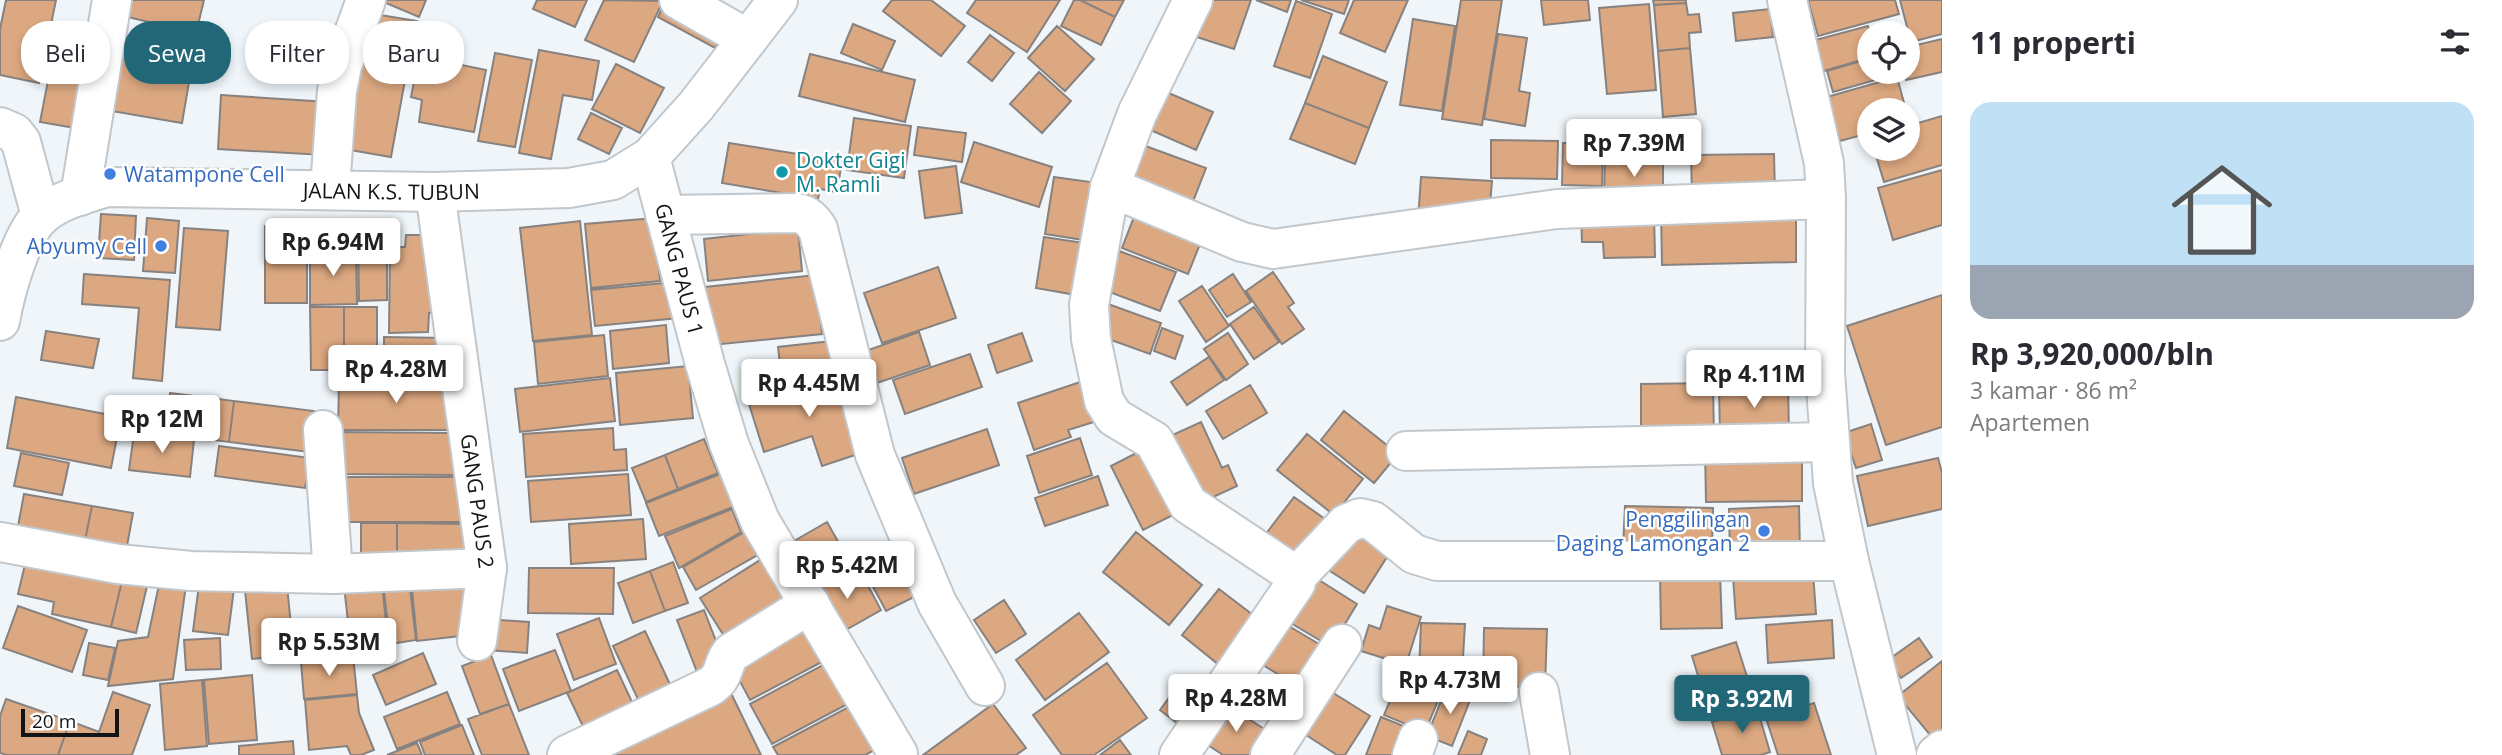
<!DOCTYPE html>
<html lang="id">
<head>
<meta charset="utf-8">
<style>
	body { margin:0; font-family:"Open Sans",sans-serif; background:#f7f7f7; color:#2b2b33; height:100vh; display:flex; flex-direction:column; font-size:26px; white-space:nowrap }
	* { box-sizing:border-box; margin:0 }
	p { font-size:23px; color:#7c7c81 }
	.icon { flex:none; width:38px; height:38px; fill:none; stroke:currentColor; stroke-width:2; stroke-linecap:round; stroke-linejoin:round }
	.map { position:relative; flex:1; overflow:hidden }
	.sheet { display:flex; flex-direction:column; background:#fff; width:560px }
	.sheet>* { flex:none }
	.banner { position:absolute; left:21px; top:21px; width:665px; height:63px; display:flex; gap:14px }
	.buttons { position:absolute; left:1857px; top:21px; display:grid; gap:14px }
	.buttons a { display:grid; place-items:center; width:63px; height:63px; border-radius:50%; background:#fff; box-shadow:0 4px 10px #0003; font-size:35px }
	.scale { position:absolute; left:21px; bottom:18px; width:98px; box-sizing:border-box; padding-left:7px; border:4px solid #131416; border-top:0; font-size:19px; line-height:24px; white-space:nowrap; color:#131416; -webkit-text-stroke:5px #fff; paint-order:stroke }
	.price { position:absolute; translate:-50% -60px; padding:0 16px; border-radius:7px; background:#fff; color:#222; font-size:23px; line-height:46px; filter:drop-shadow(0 2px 4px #0008) }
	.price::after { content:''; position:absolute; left:50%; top:42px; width:21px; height:16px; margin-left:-10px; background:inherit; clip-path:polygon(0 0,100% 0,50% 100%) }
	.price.selected { background:#216777; color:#fff }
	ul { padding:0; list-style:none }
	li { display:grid; align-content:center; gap:14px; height:371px; padding:0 28px }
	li+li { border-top:2px solid #e1e1e2 }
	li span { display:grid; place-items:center; height:217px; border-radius:21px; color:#555 }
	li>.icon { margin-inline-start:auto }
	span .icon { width:126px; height:126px; fill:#fffc; stroke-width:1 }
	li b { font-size:30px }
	h2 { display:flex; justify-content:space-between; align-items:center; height:84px; padding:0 28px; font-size:30px }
	.tag { padding:0 24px; border-radius:28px; background:#fff; box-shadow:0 4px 10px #0003; font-size:24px; line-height:63px }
	.tag.selected { background:#216777; color:#fff }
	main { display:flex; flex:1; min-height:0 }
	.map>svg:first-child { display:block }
	.building { fill:#dca881; stroke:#87827f; stroke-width:2 }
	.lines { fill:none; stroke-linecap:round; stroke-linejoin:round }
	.minor-casing { stroke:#c2c7cb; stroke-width:42 }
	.minor { stroke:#fff; stroke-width:38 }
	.culture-dot { fill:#0f9aa8; stroke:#fff; stroke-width:2.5 }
	.shop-dot { fill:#3f7fe0; stroke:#fff; stroke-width:2.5 }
	.labels { text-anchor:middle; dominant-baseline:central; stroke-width:5; stroke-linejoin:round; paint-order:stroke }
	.culture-label { font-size:21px; fill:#0d838f; stroke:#fff; text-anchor:start }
	.shop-label { font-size:21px; fill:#366cbe; stroke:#fff; text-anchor:end }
	.street-label { font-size:21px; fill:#131416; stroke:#fff }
</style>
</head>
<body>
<main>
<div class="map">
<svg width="1942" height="755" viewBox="0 0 1942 755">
	<rect width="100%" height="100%" fill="#eff5f9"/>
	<path class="building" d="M6,0H56L39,83L0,75V29Z
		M122,0H204L196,33L119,15Z
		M379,0H426L419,17Z
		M537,0H587L575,27L533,9Z
		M604,0L663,1L634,62L585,40Z
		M666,0L727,27L715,48L658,17Z
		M892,0H931L965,26L941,56L883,11Z
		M976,0H1060L1027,52L967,13Z
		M1074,0H1080L1115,17L1101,45L1061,26Z
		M1080,0H1124L1115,17Z
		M1210,0H1251L1234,49L1197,37Z
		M1256,0H1291L1287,12Z
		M1301,0H1349L1344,14Z
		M1354,0H1408L1385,52L1340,33Z
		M1461,0H1502L1482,125L1442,119Z
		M1541,0H1588L1590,20L1544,25Z
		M1653,0H1686V3L1654,5Z
		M1808,0H1895L1899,14L1818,36Z
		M1900,0H1942V34L1911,42Z
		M1296,1L1332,14L1310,78L1274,66Z
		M1686,3L1688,15L1699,14L1701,32L1689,33L1690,48L1658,51L1654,5Z
		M1649,4L1656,90L1607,94L1599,8Z
		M1770,9L1773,37L1736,41L1733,13Z
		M368,13L417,21L409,67L360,58Z
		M1413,19L1455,26L1442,111L1400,105Z
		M59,24L100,32L81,129L40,122Z
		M853,24L895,41L882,70L841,53Z
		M1057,26L1094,59L1065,91L1028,58Z
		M1868,26L1870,33L1869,58L1820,72L1812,41Z
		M425,27L452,33L447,62L486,70L474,132L419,122L422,100L411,97Z
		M113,34L195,47L182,123L100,109Z
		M1498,34L1527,38L1519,91L1530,93L1525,126L1484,119Z
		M990,35L1014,53L992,81L968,62Z
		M1942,39V72L1906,80L1904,72H1908V47Z
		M1690,48L1696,114L1663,117L1658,51Z
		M539,50L599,61L592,100L563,95L551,159L519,153Z
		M495,53L532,60L515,147L478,141Z
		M810,54L915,80L905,122L799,96Z
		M1323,56L1387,82L1369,128L1305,103Z
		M1868,59L1869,72H1872L1875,80L1833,92L1827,71Z
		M361,61L407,69L391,157L344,149Z
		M616,64L664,88L640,133L592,109Z
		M1039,72L1071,101L1042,133L1010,104Z
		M1897,77L1906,110H1869V133L1840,141L1827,97Z
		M1164,91L1213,112L1196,150L1148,129Z
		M221,95L328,102L324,155L218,149Z
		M1305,103L1369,128L1355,164L1290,139Z
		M591,113L622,128L609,154L578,139Z
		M1942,116V165L1884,182L1874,149H1908V126Z
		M854,118L911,126L904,178L847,170Z
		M918,127L966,133L962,162L914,155Z
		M1491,140L1558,141L1557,179L1491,178Z
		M974,142L1052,167L1039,207L961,182Z
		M729,143L842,161L837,192L820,189L818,199L722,183Z
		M1563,143H1603L1602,186L1562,185Z
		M1140,144L1206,168L1192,204L1127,179Z
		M1774,154L1775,195L1692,196L1691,155Z
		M1605,158L1663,159V200L1604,199Z
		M956,166L962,213L925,218L919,171Z
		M1942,170V225L1893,240L1878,188Z
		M1054,177L1105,184L1096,242L1045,234Z
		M1421,177L1492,181L1489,216L1418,220Z
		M1796,208V262L1662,265L1661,210Z
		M1137,209L1204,234L1188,274L1122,248Z
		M1654,213L1655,257L1604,258L1603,242H1582L1581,214Z
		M101,214L136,216L134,260L98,258Z
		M147,218L179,221L175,273L143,271Z
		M654,218L660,281L591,288L585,224Z
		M580,221L592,335L533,341L520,228Z
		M265,226H307V303H265Z
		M184,228L228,231L220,330L176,327Z
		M798,229L802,271L708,281L704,239Z
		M406,235H435L434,313H429L428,332L389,333L390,247H405Z
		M1044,237L1084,243L1076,295L1036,288Z
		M358,240H387V300L359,301Z
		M310,251H356L357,304L310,305Z
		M1119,251L1176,272L1160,311L1104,290Z
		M938,267L956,318L882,343L864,293Z
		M1273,272L1294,303L1288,307L1304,329L1282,344L1246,291Z
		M84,274L170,280L162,381L133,378L139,308L82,304Z
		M1233,274L1251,302L1227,317L1209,290Z
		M816,275L822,334L702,346L696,288Z
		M675,282L679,318L595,326L591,290Z
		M1202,286L1229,326L1206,342L1179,301Z
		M1942,295V427L1886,445L1847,326Z
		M1108,304L1161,323L1150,354L1097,335Z
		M310,307H344V370H311Z
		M344,307H377V370H344Z
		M1254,307L1279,342L1254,359L1230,324Z
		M666,325L669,363L613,369L610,331Z
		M1162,328L1183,336L1175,359L1154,351Z
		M46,331L99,339L93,368L41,360Z
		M919,332L930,365L871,385L860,353Z
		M1022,333L1032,361L997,373L988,345Z
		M1228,333L1248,364L1226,380L1204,349Z
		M604,335L608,376L538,384L534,342Z
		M384,337L447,338L446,380H384Z
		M831,341L834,366L781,373L778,347Z
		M970,354L982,387L905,414L893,380Z
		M1209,357L1224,380L1187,405L1171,382Z
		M688,366L693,418L620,425L616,373Z
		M838,372L864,452L822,466L812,436L764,452L748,401Z
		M610,378L615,421L520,432L515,389Z
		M1089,379L1103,419L1068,430L1071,437L1034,450L1018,403Z
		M339,381H454L453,430H338Z
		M1788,382L1789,435L1720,437L1719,384Z
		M1713,383L1714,440L1641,442V384Z
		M1250,385L1267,413L1223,439L1206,411Z
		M170,393L203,397L198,438L164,434Z
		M16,397L121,417L111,468L7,448Z
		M203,397L234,401L229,442L198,438Z
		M234,401L314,411L309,452L229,442Z
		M1344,411L1398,454L1374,483L1321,440Z
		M1201,422L1222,468L1228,465L1237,486L1196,505L1166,438Z
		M1871,424L1882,460L1856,468L1844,433Z
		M613,428L614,450L626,449L627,470L526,477L523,434Z
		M987,429L999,465L914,494L902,458Z
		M336,432L455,433V475L336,474Z
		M134,433L194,440L190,477L129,470Z
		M1307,434L1363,479L1334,515L1277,470Z
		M1080,438L1092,475L1039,493L1027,456Z
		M704,439L718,473L678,489L665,455Z
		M219,446L310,458L305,488L215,476Z
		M1148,447L1181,511L1143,530L1111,466Z
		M1802,448V501L1706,502L1705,450Z
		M21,453L69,463L62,495L14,486Z
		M665,455L678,489L646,502L632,468Z
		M1938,458L1942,473V509L1868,526L1857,476Z
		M725,472L738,505L659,536L646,503Z
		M628,474L631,515L531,522L528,481Z
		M1098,476L1108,505L1045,526L1035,498Z
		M336,477H466V522H335Z
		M24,494L92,506L83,550L16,537Z
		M1294,497L1332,524L1303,563L1265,535Z
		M92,506L133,513L125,557L83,550Z
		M1625,506L1713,508L1712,550L1623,548Z
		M1799,506L1800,553L1730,556L1729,509Z
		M732,509L741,532L679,568L665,536Z
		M643,519L646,559L571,564L569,524Z
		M827,522L849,561L809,584L787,545Z
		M361,523H397V567H361Z
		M397,523L467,524V567H397Z
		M1357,523L1394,546L1364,593L1327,569Z
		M748,530L761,553L696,590L683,567Z
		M1136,532L1202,585L1169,625L1103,572Z
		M896,548L920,594L886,611L862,566Z
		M768,555L799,605L731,647L700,598Z
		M27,556L123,577L111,627L52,614L54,602L18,594Z
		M673,562L688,603L665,611L650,571Z
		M858,567L881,610L837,635L813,591Z
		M529,568H614L613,614L528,613Z
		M650,571L665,611L633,623L618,583Z
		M1813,572L1816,614L1736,619L1733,577Z
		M463,573L469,635L417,641L411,579Z
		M1720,573L1722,628L1661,629L1660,575Z
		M161,575L187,578L173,679L108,686L118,641L148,637Z
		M1311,575L1357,604L1331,647L1284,619Z
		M123,577L148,582L136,633L111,627Z
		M200,577L235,581L228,635L193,631Z
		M409,579L416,640L390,644L383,582Z
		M382,582L388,644L351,648L344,586Z
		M287,586L294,655L252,659L245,590Z
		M1219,589L1262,622L1224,669L1182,635Z
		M1004,600L1026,634L996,653L974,620Z
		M18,606L87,630L72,672L3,648Z
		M1387,606L1421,617L1406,665L1361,651L1369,625L1380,629Z
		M704,610L724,662L697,672L677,620Z
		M1079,613L1109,652L1045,700L1016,660Z
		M812,617L833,656L750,700L729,661Z
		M599,618L616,664L574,680L557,634Z
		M487,619L529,622L527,653L486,650Z
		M1277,619L1329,650L1304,690L1253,659Z
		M1832,620L1834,658L1768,663L1766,625Z
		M1421,623L1465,624L1462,674L1419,672Z
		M1484,628L1547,629L1545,687L1483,686Z
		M645,631L675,695L643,710L613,646Z
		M220,638L221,669L186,670L184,640Z
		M1919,638L1932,657L1901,678L1888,660Z
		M1736,642L1757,708L1712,722L1692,656Z
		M89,643L115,648L108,680L83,675Z
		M555,650L571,691L519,711L503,669Z
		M423,653L436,684L386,705L373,675Z
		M491,655L509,704L480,714L462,666Z
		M353,656L357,694L304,699L301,662Z
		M836,658L857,699L772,744L750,704Z
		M1942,661V736L1935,741L1898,696Z
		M1107,663L1147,718L1094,755H1062L1033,715Z
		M1403,669L1444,686L1425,732L1384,715Z
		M617,670L639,717L590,741L567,693Z
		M252,675L257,740L209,744L204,680Z
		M202,680L207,746L165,750L160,684Z
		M1447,686L1472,695L1452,746L1427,736Z
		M728,687L761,755H584Z
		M1177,687L1198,702L1181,726L1160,710Z
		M1327,689L1370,716L1345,755H1337L1300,731Z
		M113,692L150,705L132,755H58L70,721L99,732Z
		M447,692L460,724L397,749L384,717Z
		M357,695L359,713L374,750L361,755H351L347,746L309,750L305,700Z
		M6,699L70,721L58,755H7L0,753V716Z
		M860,701L884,745L865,755H778L773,747Z
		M1222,702L1277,737L1265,755H1223L1199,739Z
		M1814,703L1831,755H1778L1766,718Z
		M509,704L529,755H482L468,719Z
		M993,704L1026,748L1016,755H923Z
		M1757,708L1770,752L1761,755H1722L1712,722Z
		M1381,717L1411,729L1401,755H1366Z
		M462,725L474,755H425L420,742Z
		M1468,731L1487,739L1481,755H1458Z
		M1120,740L1131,755H1100Z
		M293,741L294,755H239V746Z
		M417,743L422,755H387Z"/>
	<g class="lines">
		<g class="minor-casing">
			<g id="minor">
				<path d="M679,0L748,39"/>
				<path d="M1787,0L1824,163L1826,199L1825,373L1833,483L1849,561L1897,755"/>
				<path d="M0,127L14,133L21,142L41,216"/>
				<path id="s1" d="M650,157L705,364L729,444L760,521L898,754"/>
				<path d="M1110,187L1242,242L1273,249L1557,209L1826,199"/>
				<path d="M330,189L337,91L342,66L366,0"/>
				<path id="s2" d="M435,192L487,568L477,641"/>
				<path d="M80,196L112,0"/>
				<path d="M665,215L797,213C808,215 812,220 818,229L875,455L937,603L985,686"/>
				<path id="s3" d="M0,321C5,293 21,233 42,215C61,199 85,194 107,187L435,192L569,188L613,180L650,157L696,106L778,0"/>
				<path d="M323,430L333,574"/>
				<path d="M1406,451L1829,442"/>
				<path d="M0,542L118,564L191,571L333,574L487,568"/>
				<path d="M1295,578L1346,524L1360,518L1373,521L1414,554L1437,561H1849"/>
				<path d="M1539,692L1550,755"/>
				<path d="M567,755L711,686C726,675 721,666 731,653L810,604"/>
				<path d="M1179,755L1296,583L1295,578L1289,571L1188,504L1154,441L1114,417L1104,401L1091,339L1089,305L1110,187L1137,114L1193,0"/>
				<path d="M1270,755L1342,644"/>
				<path d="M1412,755L1418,739"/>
				<path d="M1936,755L1942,750"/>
			</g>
		</g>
		<use href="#minor" class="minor"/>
	</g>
	<circle class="culture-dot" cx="782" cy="172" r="7"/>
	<g class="shop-dot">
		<circle cx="110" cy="174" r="7"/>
		<circle cx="161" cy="246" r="7"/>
		<circle cx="1764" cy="531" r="7"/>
	</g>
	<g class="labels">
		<g class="culture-label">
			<text x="796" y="160">Dokter Gigi<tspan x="796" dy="24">M. Ramli</tspan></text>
		</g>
		<g class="shop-label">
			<text x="124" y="174" text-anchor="start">Watampone Cell</text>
			<text x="147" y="246">Abyumy Cell</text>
			<text x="1750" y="519">Penggilingan<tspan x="1750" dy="24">Daging Lamongan 2</tspan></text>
		</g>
		<g class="street-label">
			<text stroke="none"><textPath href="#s3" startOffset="471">JALAN K.S. TUBUN</textPath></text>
			<text stroke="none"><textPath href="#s1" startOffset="116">GANG PAUS 1</textPath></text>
			<text stroke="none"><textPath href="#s2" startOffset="312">GANG PAUS 2</textPath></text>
		</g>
	</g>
</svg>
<div class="buttons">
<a><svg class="icon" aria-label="locate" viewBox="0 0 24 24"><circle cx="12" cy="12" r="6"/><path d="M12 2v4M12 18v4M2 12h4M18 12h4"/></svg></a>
<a><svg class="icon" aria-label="layers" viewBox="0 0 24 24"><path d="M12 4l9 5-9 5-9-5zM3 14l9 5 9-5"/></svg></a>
</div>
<div class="scale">20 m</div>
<b class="price" style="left:1634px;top:179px">Rp 7.39M</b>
<b class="price" style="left:333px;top:278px">Rp 6.94M</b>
<b class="price" style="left:396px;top:405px">Rp 4.28M</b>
<b class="price" style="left:1754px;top:410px">Rp 4.11M</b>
<b class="price" style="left:809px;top:419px">Rp 4.45M</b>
<b class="price" style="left:162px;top:455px">Rp 12M</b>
<b class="price" style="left:847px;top:601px">Rp 5.42M</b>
<b class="price" style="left:329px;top:678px">Rp 5.53M</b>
<b class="price" style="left:1450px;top:716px">Rp 4.73M</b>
<b class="price" style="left:1236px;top:734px">Rp 4.28M</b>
<b class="price selected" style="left:1742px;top:735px">Rp 3.92M</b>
<div class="banner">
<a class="tag">Beli</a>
<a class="tag selected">Sewa</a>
<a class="tag">Filter</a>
<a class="tag">Baru</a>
</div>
</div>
<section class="sheet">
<h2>11 properti<svg class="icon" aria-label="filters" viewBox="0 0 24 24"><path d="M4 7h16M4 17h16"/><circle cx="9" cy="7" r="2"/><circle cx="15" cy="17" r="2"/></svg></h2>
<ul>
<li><span style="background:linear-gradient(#bfe0f5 75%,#9aa5b1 0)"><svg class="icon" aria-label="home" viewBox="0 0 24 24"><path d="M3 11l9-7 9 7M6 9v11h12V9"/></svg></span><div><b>Rp 3,920,000/bln</b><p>3 kamar · 86 m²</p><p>Apartemen</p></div></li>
</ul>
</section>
</main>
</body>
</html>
